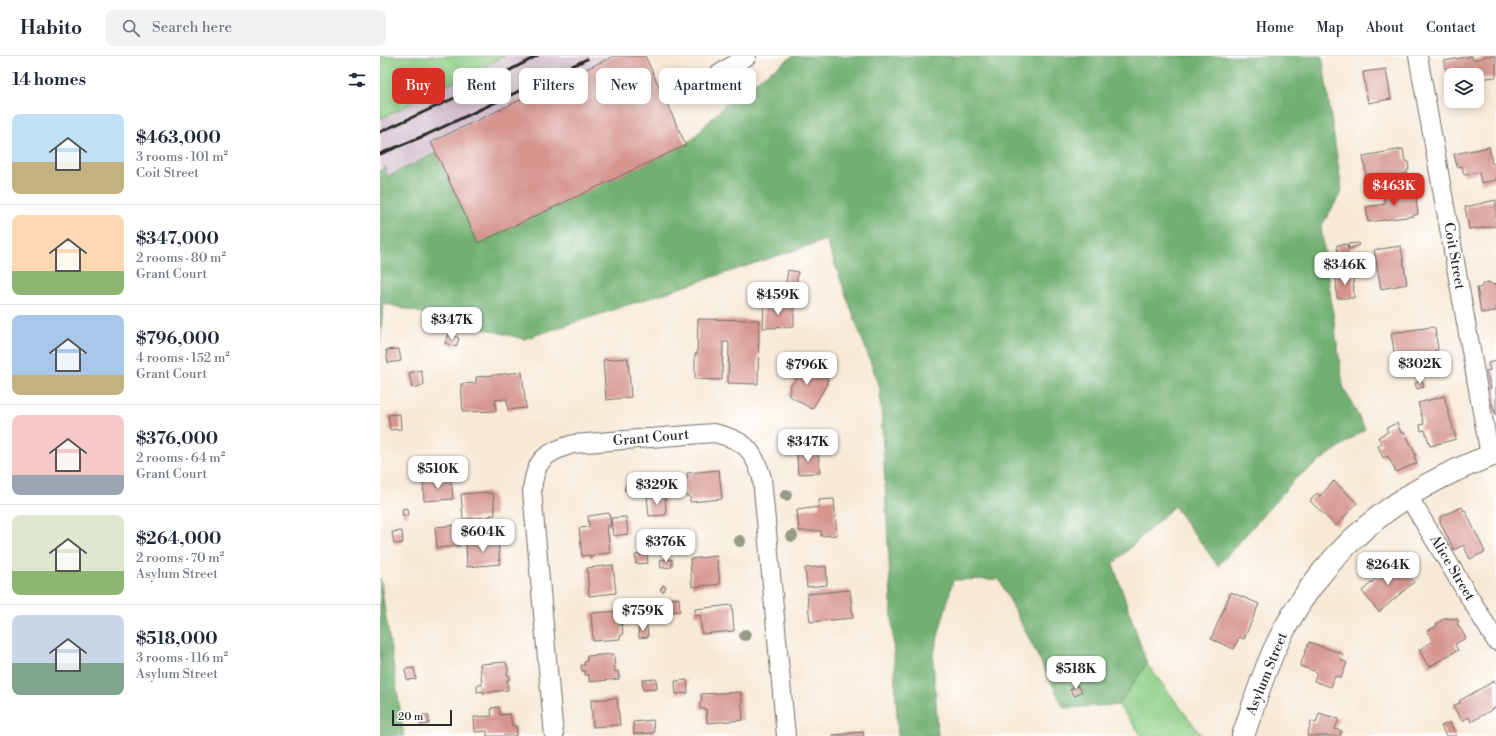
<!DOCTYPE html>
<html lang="en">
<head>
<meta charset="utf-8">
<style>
	body { margin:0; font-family:"Libre Bodoni",serif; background:#f2f2f3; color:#1f2937; height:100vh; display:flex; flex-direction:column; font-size:15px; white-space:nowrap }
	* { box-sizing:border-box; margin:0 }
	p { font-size:13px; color:#747a83 }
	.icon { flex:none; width:22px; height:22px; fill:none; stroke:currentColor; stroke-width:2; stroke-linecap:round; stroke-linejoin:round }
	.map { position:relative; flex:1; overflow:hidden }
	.details { display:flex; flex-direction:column; background:#fff; width:380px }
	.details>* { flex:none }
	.hud { position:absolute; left:12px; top:12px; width:380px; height:36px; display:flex; gap:8px }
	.tools { position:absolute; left:1064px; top:12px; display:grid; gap:8px }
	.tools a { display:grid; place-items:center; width:40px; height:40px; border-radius:8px; background:#fff; box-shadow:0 2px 10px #0003; font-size:20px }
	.scale { position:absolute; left:12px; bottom:10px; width:60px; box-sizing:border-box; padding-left:4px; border:2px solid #2b2b2b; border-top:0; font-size:11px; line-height:14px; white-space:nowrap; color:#2b2b2b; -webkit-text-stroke:3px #fff; paint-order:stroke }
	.price { position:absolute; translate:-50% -34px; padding:0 9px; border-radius:8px; background:#fff; color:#222; font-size:13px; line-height:26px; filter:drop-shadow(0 1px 2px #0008) }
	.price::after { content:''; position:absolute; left:50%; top:24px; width:12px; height:9px; margin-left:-6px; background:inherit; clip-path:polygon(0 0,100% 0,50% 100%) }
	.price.on { background:#d93025; color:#fff }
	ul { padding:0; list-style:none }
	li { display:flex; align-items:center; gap:12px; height:100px; padding:0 12px }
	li+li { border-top:1px solid #e0e1e3 }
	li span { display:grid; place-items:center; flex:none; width:112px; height:80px; border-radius:8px; color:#555 }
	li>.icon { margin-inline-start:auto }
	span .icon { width:48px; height:48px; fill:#fffc; stroke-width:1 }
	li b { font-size:17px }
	h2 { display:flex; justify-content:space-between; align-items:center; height:48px; padding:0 12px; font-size:17px }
	.pill { padding:0 14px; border-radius:8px; background:#fff; box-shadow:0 2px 10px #0003; font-size:14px; line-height:36px }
	.pill.on { background:#d93025; color:#fff }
	header { display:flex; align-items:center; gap:24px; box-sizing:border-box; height:56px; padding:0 20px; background:#fff; border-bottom:1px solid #e0e1e3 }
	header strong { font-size:19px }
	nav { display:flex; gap:22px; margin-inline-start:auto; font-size:14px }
	.search { width:280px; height:36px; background:#f2f2f3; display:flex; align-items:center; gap:10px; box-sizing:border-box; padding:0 14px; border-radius:8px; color:#747a83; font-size:15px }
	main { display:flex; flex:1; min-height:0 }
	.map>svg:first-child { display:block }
	.industrial { fill:#d1bdc9 }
	.green { fill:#8dcd84; stroke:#5c7c58 }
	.forest { fill:#72b072; stroke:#4e6e4e }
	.building { fill:#d6958f }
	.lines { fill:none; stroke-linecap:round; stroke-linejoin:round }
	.street-casing { stroke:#726e67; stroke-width:20 }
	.secondary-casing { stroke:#726e67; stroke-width:24 }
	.street { stroke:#fff; stroke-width:18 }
	.secondary { stroke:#fff; stroke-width:22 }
	.rail { stroke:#2b2b2b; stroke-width:3 }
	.tree { fill:#979b87 }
	.labels { text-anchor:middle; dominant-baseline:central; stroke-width:4; stroke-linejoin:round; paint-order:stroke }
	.street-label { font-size:14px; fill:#2b2b2b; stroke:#fff }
</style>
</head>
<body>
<header>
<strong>Habito</strong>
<div class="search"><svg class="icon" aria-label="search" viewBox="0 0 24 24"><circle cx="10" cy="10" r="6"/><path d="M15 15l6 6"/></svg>Search here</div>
<nav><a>Home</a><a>Map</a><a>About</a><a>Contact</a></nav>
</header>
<main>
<section class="details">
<h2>14 homes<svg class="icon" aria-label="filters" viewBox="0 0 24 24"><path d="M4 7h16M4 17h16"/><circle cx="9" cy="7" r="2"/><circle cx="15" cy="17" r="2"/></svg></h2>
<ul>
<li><span style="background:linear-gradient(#bfe0f5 60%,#c2b280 0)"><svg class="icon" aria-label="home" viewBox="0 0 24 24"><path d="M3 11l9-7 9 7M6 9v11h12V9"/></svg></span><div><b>$463,000</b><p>3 rooms · 101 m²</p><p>Coit Street</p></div></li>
<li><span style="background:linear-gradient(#ffd9b3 70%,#8fb573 0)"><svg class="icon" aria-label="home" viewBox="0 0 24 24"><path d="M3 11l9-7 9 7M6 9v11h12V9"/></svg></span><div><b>$347,000</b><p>2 rooms · 80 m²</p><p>Grant Court</p></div></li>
<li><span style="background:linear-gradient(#a9c7e8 75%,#c2b280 0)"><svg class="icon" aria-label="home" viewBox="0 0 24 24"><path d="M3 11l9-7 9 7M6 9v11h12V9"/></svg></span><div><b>$796,000</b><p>4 rooms · 152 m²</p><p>Grant Court</p></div></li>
<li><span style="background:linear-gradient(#f6c9c9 75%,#9aa5b1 0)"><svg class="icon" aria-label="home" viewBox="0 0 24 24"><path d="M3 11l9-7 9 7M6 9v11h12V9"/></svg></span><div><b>$376,000</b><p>2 rooms · 64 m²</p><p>Grant Court</p></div></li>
<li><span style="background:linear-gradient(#dfe7d0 70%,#8fb573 0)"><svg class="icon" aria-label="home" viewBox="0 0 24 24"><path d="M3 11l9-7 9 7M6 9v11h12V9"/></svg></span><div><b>$264,000</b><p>2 rooms · 70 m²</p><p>Asylum Street</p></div></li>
<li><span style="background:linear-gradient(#c9d6e8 60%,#7fa58c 0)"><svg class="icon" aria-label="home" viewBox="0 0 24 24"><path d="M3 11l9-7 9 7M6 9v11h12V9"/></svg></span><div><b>$518,000</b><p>3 rooms · 116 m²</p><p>Asylum Street</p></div></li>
</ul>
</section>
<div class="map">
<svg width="1116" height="680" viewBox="0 0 1116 680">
	<rect width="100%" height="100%" fill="#fff"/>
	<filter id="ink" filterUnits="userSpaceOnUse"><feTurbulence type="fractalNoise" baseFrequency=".025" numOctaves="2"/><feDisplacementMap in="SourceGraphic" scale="8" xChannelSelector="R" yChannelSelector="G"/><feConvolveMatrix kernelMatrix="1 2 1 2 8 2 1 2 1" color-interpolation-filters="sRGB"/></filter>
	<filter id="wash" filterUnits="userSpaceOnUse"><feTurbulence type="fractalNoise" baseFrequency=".012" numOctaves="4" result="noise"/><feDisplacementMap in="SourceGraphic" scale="16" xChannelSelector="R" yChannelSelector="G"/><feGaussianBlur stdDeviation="0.9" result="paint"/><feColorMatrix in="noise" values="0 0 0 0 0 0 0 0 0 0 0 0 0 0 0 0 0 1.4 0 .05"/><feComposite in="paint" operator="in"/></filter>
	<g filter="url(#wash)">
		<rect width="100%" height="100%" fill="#f7e9d6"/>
		<path class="industrial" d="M125,0H236L70,93L7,121L6,111L0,114V63Z"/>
		<path class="green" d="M0,0H125L0,63Z
			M767,608L822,680H762L738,649Z"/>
		<path class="forest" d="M413,0H942L962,135L941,171L963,330L985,373L916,422L838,510L794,450L733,508L767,608L738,649L684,652L619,523L573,524L553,600L558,680H518L500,332L446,184L144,283L3,247L0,287V114L6,111L7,121L56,97L98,186L306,89L354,40Z
			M0,522L24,680H0Z"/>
		<g id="blocks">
			<path class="building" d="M234,0H265L306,89L98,187L51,86Z
				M1092,0L1093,4L1103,2V0H1116V21L1097,23V19H1071V29H1068L1064,5Z
				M1006,13L1011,43L988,47L983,16Z
				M1109,91L1112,108L1116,107V124L1101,127L1099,116L1084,119L1082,110L1077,111L1074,98Z
				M1023,93L1025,105H1028L1029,114H1027V117L1003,122L1004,126L988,129L983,100Z
				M1030,135H1035L1038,158L1034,159V160L988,166L986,151L1005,148L1004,139Z
				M1116,144V170L1096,173V172L1089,173L1085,151Z
				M978,187L979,189L969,193L968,188Z
				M967,188L968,200L958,201L957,189Z
				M1021,190L1027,228L1001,233L994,194Z
				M408,214L418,216L416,229L406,227Z
				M973,218L974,242H957L956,219Z
				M1109,226L1113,229L1116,228V255L1101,257L1097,232H1100L1104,227Z
				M384,248L414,250V271L383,272Z
				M318,263L379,264L378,328L348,327L349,286H343L342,324L315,323V298H317Z
				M1051,271L1055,272L1058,294H1054L1055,296L1042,298L1043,303L1016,307L1011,277Z
				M69,278L79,282L76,291L65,287Z
				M19,293L21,305L8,307L6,294Z
				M248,302L251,341L226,344L223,304Z
				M1116,305V360L1112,347L1110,348L1106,334L1111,332L1106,315L1110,314L1108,307Z
				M415,306L427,313L425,316L433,320L436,315L448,323L446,328H447L432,353L408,339L411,334L410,330L417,323L408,318Z
				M41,314L44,329L32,332L29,317Z
				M142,316L146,352L128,354L127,343L115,344L116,355L83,356L81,328L96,327V321Z
				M1042,325L1044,331L1037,333L1035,327Z
				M1064,340L1076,383L1050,390L1045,374L1041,375L1040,369L1044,368L1038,347Z
				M20,358L21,373L10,374L8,359Z
				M1017,367L1021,377L1025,376L1036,400L1034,401L1037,407L1016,416L1008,400L1003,402L998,390L1002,388L998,381L1008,376L1006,372Z
				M438,396L440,417L418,418L417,398Z
				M65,407L67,418L49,422L47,411Z
				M339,414L342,443L310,446V440H306L304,424L308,423L307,417Z
				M71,423L73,443L44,445L43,425Z
				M250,423L259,428L252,439L244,433Z
				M954,425L977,447L956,470L930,445L937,437L940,440Z
				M108,436L109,438L113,437L115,459H110V461L83,463L81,438Z
				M285,440L286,459L269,460L267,441Z
				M454,443L457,479L441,480V475H419L417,454L439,451V444Z
				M1082,451L1084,455L1085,454L1105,496L1090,503L1083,489L1074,494L1060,466V461Z
				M27,452L28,460H23L22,453Z
				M229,457L231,470H227L230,497L213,499V501L210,502V499L202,500L199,472L209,471L208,460Z
				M246,461L248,478L233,480L231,462Z
				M78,469L80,490L57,492L55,471Z
				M22,475L23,487L14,488L12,476Z
				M112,484L118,485L120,508L87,511L86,486Z
				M267,498L268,507L256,508L255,499Z
				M337,500L340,528L312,531L310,503Z
				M292,503V511L281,512L280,504Z
				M1016,505L1034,526L999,556L982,535Z
				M233,509L236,537L209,540L207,512Z
				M446,510L447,529L427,531L425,512Z
				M283,529L286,531L283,536L280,534Z
				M470,534L473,562L430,566L427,538Z
				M851,536L879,548L864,583L859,581L854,593L831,583Z
				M299,542L300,555L281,557L279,544Z
				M352,549L354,575L322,578L320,559L315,560V553Z
				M239,555L240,569L242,568L243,579L240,580V583L213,585L211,557Z
				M1065,562L1077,563L1079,566L1077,567L1086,582L1075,588L1078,594L1049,611L1039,594L1053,585L1047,575L1057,570L1056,568Z
				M267,570L268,581L259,582L258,571Z
				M929,586L963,598L961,604L967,607L961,622L955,620L951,631L934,625L937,616L920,610Z
				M234,598L235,616L238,615L239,623L209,626V619H205V615H202L201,609H205L204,606L207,605V600Z
				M126,606L128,613L127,619H129V624H127L128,634L103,637V635L97,636V629H102L100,608Z
				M34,612L36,623L27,624L25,613Z
				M276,623L277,633L263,634L262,624Z
				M307,624L308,637L296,638L295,625Z
				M1114,625L1116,628V651L1091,666L1089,661L1082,665L1073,650L1080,647L1079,645Z
				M697,629L702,635L695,640L690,634Z
				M361,636L363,664L327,667L326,653H320V645H322L321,638Z
				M237,642L240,669L213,671L211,644Z
				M119,651L120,659L130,658L132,670H136L137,679L132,680H107V675L95,676L94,661L112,660L111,652Z
				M939,657L959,663L955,673L962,675L960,680H927L931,665L936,667Z
				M42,659H48L49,668L40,669L39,663H43Z
				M273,664L274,677L254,678L253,666Z
				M1070,666L1076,679L1075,680H1066L1061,670Z
				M483,676L484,680H453V679Z"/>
		</g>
	</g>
	<g filter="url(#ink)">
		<use href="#blocks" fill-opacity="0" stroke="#726e67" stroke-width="1"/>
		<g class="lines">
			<g class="street-casing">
				<path id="street" d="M1038,0L1110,400
					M330,24L367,0
					M1028,440L1116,585
					M174,680L152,435C155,404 164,397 193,388L334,377C364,384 373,392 382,422L406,680"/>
			</g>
			<g class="secondary-casing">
				<path id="secondary" d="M863,680C873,651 882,620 895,592C940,496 1017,433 1116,398"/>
			</g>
			<use href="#street" class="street"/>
			<use href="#secondary" class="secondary"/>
			<path class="rail" d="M0,76L92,34L157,0
				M0,98L46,79L207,3"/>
		</g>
		<g class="tree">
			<circle cx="406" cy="439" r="6"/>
			<circle cx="412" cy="480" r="6"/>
			<circle cx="360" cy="485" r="6"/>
			<circle cx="365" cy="579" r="6"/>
		</g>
	</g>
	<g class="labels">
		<g class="street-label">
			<text transform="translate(1074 200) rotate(80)">Coit Street</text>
			<text transform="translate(271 382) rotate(-5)">Grant Court</text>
			<text transform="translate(1072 512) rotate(59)">Alice Street</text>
			<text transform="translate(887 618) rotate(-68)">Asylum Street</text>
		</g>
	</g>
</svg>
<div class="tools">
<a><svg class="icon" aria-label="layers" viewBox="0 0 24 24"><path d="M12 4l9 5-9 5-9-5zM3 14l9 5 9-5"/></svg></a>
</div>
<div class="scale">20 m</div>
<b class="price on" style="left:1014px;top:151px">$463K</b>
<b class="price" style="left:965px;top:230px">$346K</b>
<b class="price" style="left:398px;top:260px">$459K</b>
<b class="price" style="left:72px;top:285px">$347K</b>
<b class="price" style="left:1040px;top:329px">$302K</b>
<b class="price" style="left:427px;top:330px">$796K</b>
<b class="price" style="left:428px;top:407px">$347K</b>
<b class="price" style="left:58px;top:434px">$510K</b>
<b class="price" style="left:277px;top:450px">$329K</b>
<b class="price" style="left:103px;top:497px">$604K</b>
<b class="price" style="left:286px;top:507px">$376K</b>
<b class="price" style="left:1008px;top:530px">$264K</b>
<b class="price" style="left:263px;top:576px">$759K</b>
<b class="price" style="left:696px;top:634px">$518K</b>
<div class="hud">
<a class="pill on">Buy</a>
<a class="pill">Rent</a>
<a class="pill">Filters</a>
<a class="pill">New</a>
<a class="pill">Apartment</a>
</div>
</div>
</main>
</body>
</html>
